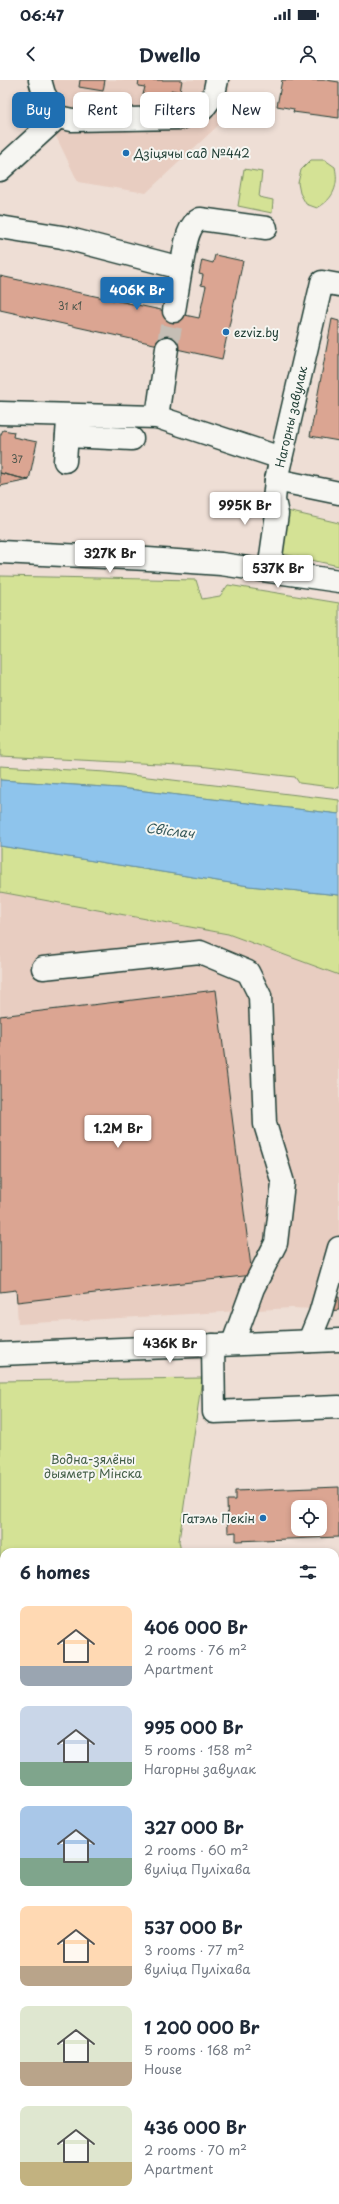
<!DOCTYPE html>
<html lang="en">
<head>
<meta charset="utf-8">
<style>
	body { margin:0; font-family:"Playpen Sans",sans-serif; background:#f6f6f7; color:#1f2937; height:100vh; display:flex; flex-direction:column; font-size:15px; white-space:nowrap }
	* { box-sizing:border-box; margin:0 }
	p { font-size:13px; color:#747a83 }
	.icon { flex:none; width:22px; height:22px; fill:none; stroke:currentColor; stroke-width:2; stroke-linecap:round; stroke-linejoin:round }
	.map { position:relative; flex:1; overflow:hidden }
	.details { position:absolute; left:0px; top:1468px; width:339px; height:656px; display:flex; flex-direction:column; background:#fff; border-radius:12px 12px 0 0; box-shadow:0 2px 6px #0003 }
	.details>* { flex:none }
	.top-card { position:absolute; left:12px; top:12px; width:315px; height:36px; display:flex; gap:8px }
	.fabs { position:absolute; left:291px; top:1420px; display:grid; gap:8px }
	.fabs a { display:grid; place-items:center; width:36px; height:36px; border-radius:8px; background:#fff; box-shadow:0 2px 6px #0003; font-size:20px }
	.price { position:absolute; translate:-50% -34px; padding:0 9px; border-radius:4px; background:#fff; color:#222; font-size:13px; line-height:26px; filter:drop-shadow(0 1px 2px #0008) }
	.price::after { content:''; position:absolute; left:50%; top:24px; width:12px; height:9px; margin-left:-6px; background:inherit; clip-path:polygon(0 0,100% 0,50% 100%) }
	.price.current { background:#1f6fb2; color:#fff }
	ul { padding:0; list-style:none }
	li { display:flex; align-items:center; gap:12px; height:100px; padding:0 20px }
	li span { display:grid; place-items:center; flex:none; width:112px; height:80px; border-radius:8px; color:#555 }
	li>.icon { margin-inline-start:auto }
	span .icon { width:48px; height:48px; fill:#fffc; stroke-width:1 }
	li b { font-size:17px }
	h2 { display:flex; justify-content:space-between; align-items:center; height:48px; padding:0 20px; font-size:17px }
	.tag { padding:0 14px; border-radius:8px; background:#fff; box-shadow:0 2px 6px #0003; font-size:14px; line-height:36px }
	.tag.current { background:#1f6fb2; color:#fff }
	.status { display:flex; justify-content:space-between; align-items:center; height:28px; padding:0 20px; background:#fff; direction:ltr }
	.status svg { height:11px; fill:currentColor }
	header { display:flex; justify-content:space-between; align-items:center; height:52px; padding:0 20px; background:#fff; font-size:18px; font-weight:700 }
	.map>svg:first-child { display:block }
	.built { fill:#e8cdc1 }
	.green { fill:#d4e295; stroke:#7a9064 }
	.water { fill:#8ec4ec; stroke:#628ea2 }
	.building { fill:#dba592; stroke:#1f3d34; fill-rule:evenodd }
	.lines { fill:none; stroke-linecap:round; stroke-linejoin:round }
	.minor-tunnel { stroke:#c5beb5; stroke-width:22; stroke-dasharray:22 11; stroke-linecap:butt }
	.minor-casing { stroke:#1f3d34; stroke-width:25 }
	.major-casing { stroke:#1f3d34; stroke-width:25 }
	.minor { stroke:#f6f6f2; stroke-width:22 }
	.major { stroke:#fede96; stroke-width:22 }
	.poi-dot { fill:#1f6fb2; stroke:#f6f6f2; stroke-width:1.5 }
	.labels { text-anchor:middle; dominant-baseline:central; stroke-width:4; stroke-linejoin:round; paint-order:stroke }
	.number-label { font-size:10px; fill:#4e574c }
	.poi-label { font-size:12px; fill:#1f3d34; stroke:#f6f6f2; text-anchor:start }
	.street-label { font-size:12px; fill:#1f3d34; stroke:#f6f6f2 }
	.park-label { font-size:12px; fill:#435e47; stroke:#f6f6f2 }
	.water-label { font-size:13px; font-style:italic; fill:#355859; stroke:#f6f6f2 }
</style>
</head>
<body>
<div class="status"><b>06:47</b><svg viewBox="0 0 49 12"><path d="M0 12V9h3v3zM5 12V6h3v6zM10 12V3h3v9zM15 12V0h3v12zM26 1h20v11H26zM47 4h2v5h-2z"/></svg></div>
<header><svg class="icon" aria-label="back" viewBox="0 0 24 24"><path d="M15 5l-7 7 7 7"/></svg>Dwello<svg class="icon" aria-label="person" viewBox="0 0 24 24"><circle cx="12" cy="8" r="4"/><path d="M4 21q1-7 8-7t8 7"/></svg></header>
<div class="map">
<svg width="339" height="2124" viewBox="0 0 339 2124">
	<rect width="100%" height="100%" fill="#eeded5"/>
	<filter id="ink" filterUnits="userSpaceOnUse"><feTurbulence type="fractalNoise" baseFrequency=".025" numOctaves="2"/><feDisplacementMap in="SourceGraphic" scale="8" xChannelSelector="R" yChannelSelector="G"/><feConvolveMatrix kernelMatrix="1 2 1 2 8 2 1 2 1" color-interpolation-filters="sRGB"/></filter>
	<g filter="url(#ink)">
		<path class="built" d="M29,0H231L225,39L146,113L78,102Z
			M0,812L228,854L339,895V1230L291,1228L18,1244L16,1210L0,1212Z"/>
		<path class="green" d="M311,80H325L335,87C339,105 334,119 317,128L306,124L300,113L298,103L301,90Z
			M244,89L262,92L259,117L273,120L272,133L238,126Z
			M283,430L339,443V486L283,474L279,471Z
			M0,496L196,500L202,519L220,516L228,505L339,523V708L299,703L295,697L199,686L0,676Z
			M0,686L106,692L339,720V734L119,708L0,700Z
			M0,766L249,806L339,815V895L228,854L0,812Z
			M202,1298L179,1461L181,1472H4V1808L0,1809V1301Z
			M335,1584L339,1586V1769H335Z
			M335,1857H339V1912H335Z
			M0,1905H4V1955L0,1956Z"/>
		<path class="water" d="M0,700L119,708L339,734V815L249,806L0,766Z
			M335,1769H339V1857H335Z
			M4,1812V1905H0V1813Z"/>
		<path class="building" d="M80,0H105L103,11L79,7Z
			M139,0H182L180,12L171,10L168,24L142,18L145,7L138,6Z
			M282,0H326L339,2V38L293,32L294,29L277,26Z
			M215,175L243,181L222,279L0,230V196L199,238L206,206L201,205L203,195L199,194L202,180L213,183Z
			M332,239L339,241V361L310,356Z
			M3,350L14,352L13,357L37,362L29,400L0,393V356Z
			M0,393L29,400L0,406Z
			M216,910L252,1195L17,1222L16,1210L0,1212V936Z
			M327,1217H339V1230L328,1231Z
			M339,1407V1457L236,1461V1452L228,1453L227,1420H235V1411ZM298,1427H320V1449H298Z
			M335,2030H339V2124H59L58,2120H335Z"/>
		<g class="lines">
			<path class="minor-tunnel" d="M167,268L174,231"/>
			<g class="minor-casing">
				<g id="minor">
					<path d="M40,0L44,14L58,37L72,40L181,38L203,29L214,14L217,0"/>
					<path d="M0,90L58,37"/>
					<path d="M0,147L62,157L181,188C185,173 185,146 200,139L266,148"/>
					<path d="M174,231L181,188"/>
					<path d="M0,333L157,337L281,378"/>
					<path d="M157,337L167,268"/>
					<path d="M67,356L132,359"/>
					<path d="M65,381L68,341"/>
					<path d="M276,400L339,413"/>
					<path d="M0,472L148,479L221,484L339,501"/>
					<path id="s1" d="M269,490L277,434L274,420L276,400L322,202L339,205"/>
					<path d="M43,888L200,872L248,892L260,916L265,1044L283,1103L276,1163L253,1208L233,1263"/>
					<path d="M309,1261L320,1234L339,1168"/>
					<path d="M213,1265L214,1332L339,1327"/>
					<path d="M0,1274L339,1260"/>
				</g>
			</g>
			<g class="major-casing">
				<path id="major" d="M335,1947L339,1946
					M335,1971L339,1970
					M0,1989L4,1988
					M0,2017L4,2016"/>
			</g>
			<use href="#minor" class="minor"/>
			<use href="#major" class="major"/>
		</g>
	</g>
	<g class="poi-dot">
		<circle cx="126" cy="73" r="4"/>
		<circle cx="226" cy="252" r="4"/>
		<circle cx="263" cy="1438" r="4"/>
	</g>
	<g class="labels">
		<g class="number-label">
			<text x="70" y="225">31 к1</text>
			<text x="17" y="378">37</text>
		</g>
		<g class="poi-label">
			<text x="134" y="73">Дзіцячы сад №442</text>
			<text x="234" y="252">ezviz.by</text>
			<text x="255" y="1438" text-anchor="end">Гатэль Пекін</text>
		</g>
		<g class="street-label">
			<text stroke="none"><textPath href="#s1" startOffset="156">Нагорны завулак</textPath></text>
		</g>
		<g class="park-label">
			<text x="93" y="1379">Водна-зялёны<tspan x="93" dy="14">дыяметр Мінска</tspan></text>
		</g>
		<g class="water-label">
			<text transform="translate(170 750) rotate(7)">Свіслач</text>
		</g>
	</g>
</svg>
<div class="fabs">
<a><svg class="icon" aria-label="locate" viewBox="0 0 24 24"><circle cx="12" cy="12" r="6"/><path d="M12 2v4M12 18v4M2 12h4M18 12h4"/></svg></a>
</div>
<b class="price current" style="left:137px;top:231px">406K Br</b>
<b class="price" style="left:245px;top:446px">995K Br</b>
<b class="price" style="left:110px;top:494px">327K Br</b>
<b class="price" style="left:278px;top:509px">537K Br</b>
<b class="price" style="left:118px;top:1069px">1.2M Br</b>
<b class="price" style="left:170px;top:1284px">436K Br</b>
<div class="top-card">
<a class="tag current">Buy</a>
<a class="tag">Rent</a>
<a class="tag">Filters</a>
<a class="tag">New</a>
</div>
<section class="details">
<h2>6 homes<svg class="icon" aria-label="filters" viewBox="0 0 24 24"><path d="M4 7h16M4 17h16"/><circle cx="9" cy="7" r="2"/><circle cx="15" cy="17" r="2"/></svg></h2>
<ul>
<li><span style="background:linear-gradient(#ffd9b3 75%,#9aa5b1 0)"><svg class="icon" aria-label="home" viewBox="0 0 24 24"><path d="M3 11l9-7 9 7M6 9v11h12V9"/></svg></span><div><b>406 000 Br</b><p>2 rooms · 76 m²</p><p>Apartment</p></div></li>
<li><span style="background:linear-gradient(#c9d6e8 70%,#7fa58c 0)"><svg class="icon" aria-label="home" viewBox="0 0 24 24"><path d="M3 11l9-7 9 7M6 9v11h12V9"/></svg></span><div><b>995 000 Br</b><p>5 rooms · 158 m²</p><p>Нагорны завулак</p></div></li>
<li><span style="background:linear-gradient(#a9c7e8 65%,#7fa58c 0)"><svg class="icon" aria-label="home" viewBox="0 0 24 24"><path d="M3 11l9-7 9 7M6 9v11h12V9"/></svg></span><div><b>327 000 Br</b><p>2 rooms · 60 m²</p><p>вуліца Пуліхава</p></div></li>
<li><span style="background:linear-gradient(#ffd9b3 75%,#b9a48a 0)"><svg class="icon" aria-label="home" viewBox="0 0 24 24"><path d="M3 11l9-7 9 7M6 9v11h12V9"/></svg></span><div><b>537 000 Br</b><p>3 rooms · 77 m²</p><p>вуліца Пуліхава</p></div></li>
<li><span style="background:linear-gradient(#dfe7d0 70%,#b9a48a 0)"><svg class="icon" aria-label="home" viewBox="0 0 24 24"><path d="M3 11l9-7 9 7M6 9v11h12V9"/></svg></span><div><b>1 200 000 Br</b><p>5 rooms · 168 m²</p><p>House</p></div></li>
<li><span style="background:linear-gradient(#dfe7d0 70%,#c2b280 0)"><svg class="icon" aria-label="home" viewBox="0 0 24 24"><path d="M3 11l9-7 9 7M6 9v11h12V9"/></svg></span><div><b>436 000 Br</b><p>2 rooms · 70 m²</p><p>Apartment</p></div></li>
</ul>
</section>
</div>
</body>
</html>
